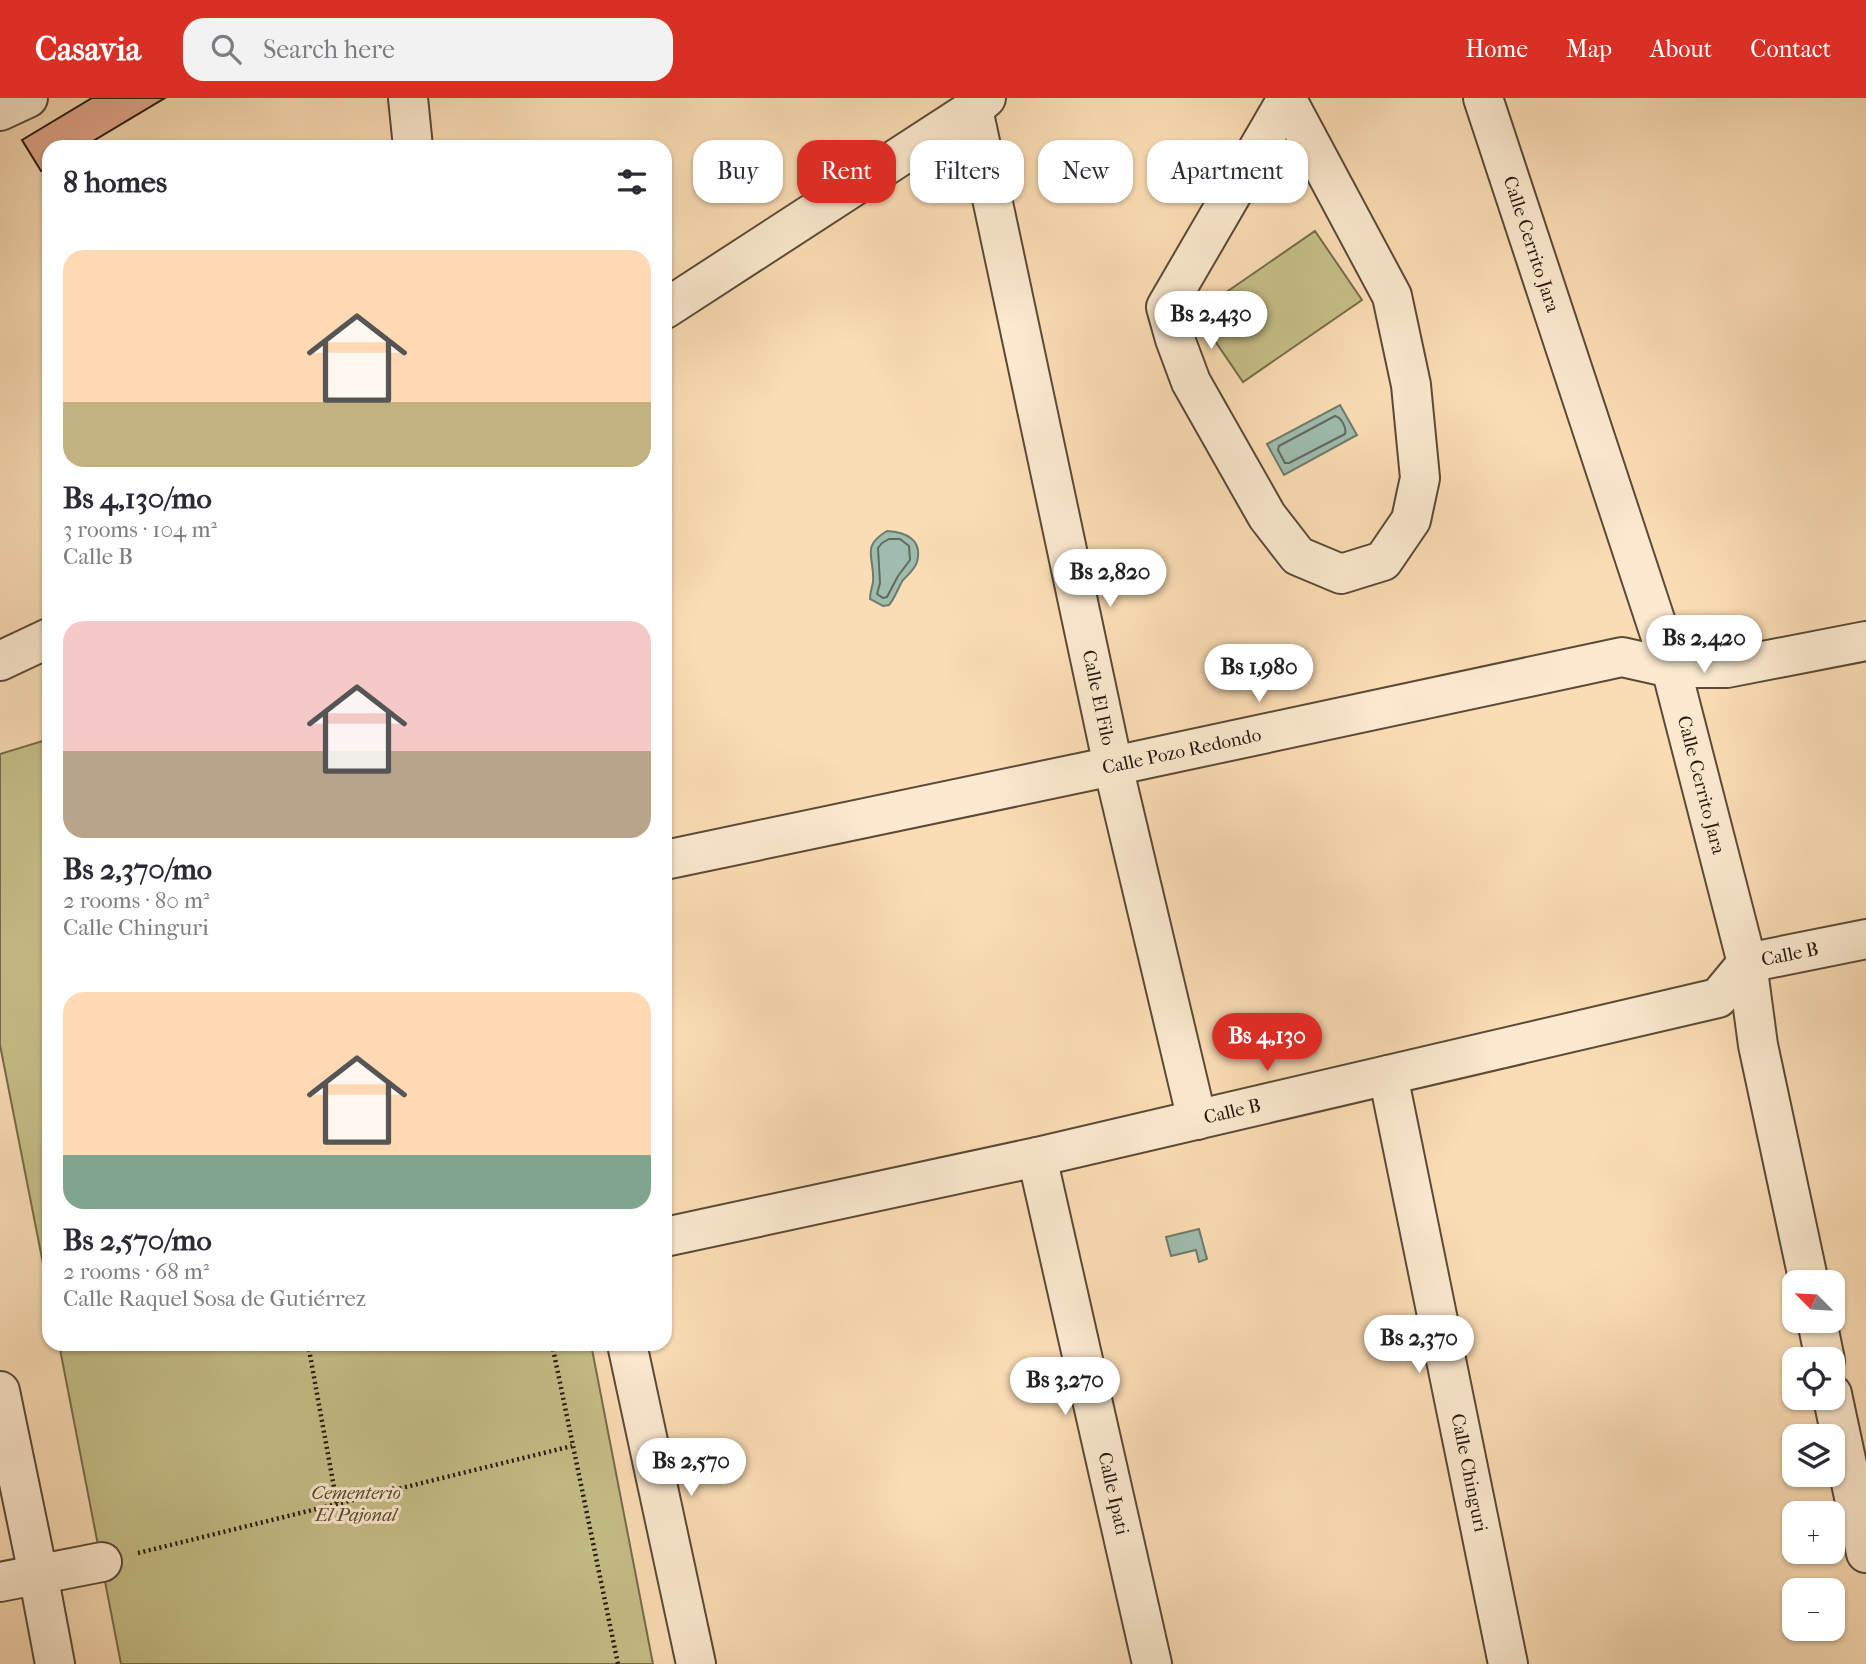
<!DOCTYPE html>
<html lang="en">
<head>
<meta charset="utf-8">
<style>
	body { margin:0; font-family:"IM FELL French Canon",serif; background:#f2f2f3; color:#2b2b33; height:100vh; display:flex; flex-direction:column; font-size:26px; white-space:nowrap }
	* { box-sizing:border-box; margin:0 }
	p { font-size:23px; color:#7c7c81 }
	.icon { flex:none; width:38px; height:38px; fill:none; stroke:currentColor; stroke-width:2; stroke-linecap:round; stroke-linejoin:round }
	.map { position:relative; flex:1; overflow:hidden }
	.sheet { position:absolute; left:42px; top:42px; width:630px; height:1211px; display:flex; flex-direction:column; background:#fff; border-radius:21px; box-shadow:0 2px 5px #0004 }
	.sheet>* { flex:none }
	.top-card { position:absolute; left:693px; top:42px; width:665px; height:63px; display:flex; gap:14px }
	.needle { width:46px; rotate:294deg }
	.buttons { position:absolute; left:1782px; top:1172px; display:grid; gap:14px }
	.buttons a { display:grid; place-items:center; width:63px; height:63px; border-radius:14px; background:#fff; box-shadow:0 2px 5px #0004; font-size:35px }
	.price { position:absolute; translate:-50% -60px; padding:0 16px; border-radius:24px; background:#fff; color:#222; font-size:23px; line-height:46px; filter:drop-shadow(0 2px 4px #0008) }
	.price::after { content:''; position:absolute; left:50%; top:42px; width:21px; height:16px; margin-left:-10px; background:inherit; clip-path:polygon(0 0,100% 0,50% 100%) }
	.price.current { background:#d93025; color:#fff }
	ul { padding:0; list-style:none }
	li { display:grid; align-content:center; gap:14px; height:371px; padding:0 21px }
	li span { display:grid; place-items:center; height:217px; border-radius:21px; color:#555 }
	li>.icon { margin-inline-start:auto }
	span .icon { width:126px; height:126px; fill:#fffc; stroke-width:1 }
	li b { font-size:30px }
	h2 { display:flex; justify-content:space-between; align-items:center; height:84px; padding:0 21px; font-size:30px }
	.pill { padding:0 24px; border-radius:21px; background:#fff; box-shadow:0 2px 5px #0004; font-size:24px; line-height:63px }
	.pill.current { background:#d93025; color:#fff }
	header { display:flex; align-items:center; gap:42px; box-sizing:border-box; height:98px; padding:0 35px; background:#d93025; color:#fff }
	header strong { font-size:33px }
	nav { display:flex; gap:38px; margin-inline-start:auto; font-size:24px }
	.search { width:490px; height:63px; background:#f2f2f3; display:flex; align-items:center; gap:18px; box-sizing:border-box; padding:0 24px; border-radius:21px; color:#7c7c81; font-size:26px }
	.map>svg:first-child { display:block }
	.green { fill:#c6bf88; stroke:#756c4a; stroke-width:2 }
	.water { fill:#9fbcae; stroke:#6e7b6e; stroke-width:2 }
	.lines { fill:none; stroke-linecap:round; stroke-linejoin:round }
	.shore { stroke:#626a5e; stroke-width:2 }
	.building { fill:#e5a98e; stroke:#24190d; stroke-width:2 }
	.minor-casing { stroke:#5a4a37; stroke-width:42 }
	.path { stroke:#24190d; stroke-width:4.5; stroke-dasharray:2 3.5; stroke-linecap:butt }
	.minor { stroke:#fce9cf; stroke-width:38 }
	.labels { text-anchor:middle; dominant-baseline:central; stroke-width:6; stroke-linejoin:round; paint-order:stroke }
	.street-label { font-size:19px; fill:#24190d; stroke:#fce9cf }
	.park-label { font-size:19px; font-style:italic; fill:#554b32; stroke:#fce9cf }
</style>
</head>
<body>
<header>
<strong>Casavia</strong>
<div class="search"><svg class="icon" aria-label="search" viewBox="0 0 24 24"><circle cx="10" cy="10" r="6"/><path d="M15 15l6 6"/></svg>Search here</div>
<nav><a>Home</a><a>Map</a><a>About</a><a>Contact</a></nav>
</header>
<div class="map">
<svg width="1866" height="1566" viewBox="0 0 1866 1566">
	<rect width="100%" height="100%" fill="#fbddb5"/>
	<filter id="stains"><feTurbulence type="fractalNoise" baseFrequency=".00286" numOctaves="4"/><feColorMatrix values="0 0 0 0 .2 0 0 0 0 .09 0 0 0 0 .02 0 0 0 .5 -.17"/></filter>
	<radialGradient id="worn" r=".72"><stop offset=".6" stop-color="#630" stop-opacity="0"/><stop offset="1" stop-color="#630" stop-opacity=".3"/></radialGradient>
	<path class="green" d="M1315,133L1362,202L1243,284L1196,215Z
		M49,641V1196L0,947V656Z
		M59,1246H591L653,1566H121Z"/>
	<path class="water" d="M1340,307L1357,337L1284,377L1267,346Z
		M887,433C905,434 923,441 917,464C915,471 908,477 903,482C898,490 895,500 889,507L883,508L870,501C870,494 872,490 873,484C875,459 860,449 887,433Z
		M1199,1131L1207,1161L1199,1164L1196,1152L1171,1158L1166,1139Z"/>
	<g class="lines">
		<path class="shore" d="M1335,318C1341,319 1347,330 1345,336L1289,365H1285L1278,352L1279,348Z
			M889,441H900L909,448L910,462L898,478L887,499L883,500L877,496L880,485L878,450L882,445Z"/>
	</g>
	<path class="building" d="M92,0H165L83,49H49V69L41,73L22,42Z"/>
	<g class="lines">
		<g class="minor-casing">
			<g id="minor">
				<path d="M408,0L413,49"/>
				<path d="M1286,0L1392,198L1411,287L1420,380L1411,422L1383,463L1341,476L1298,458L1267,418L1191,284L1175,241L1166,209L1287,1"/>
				<path id="s1" d="M1483,0L1671,570L1747,865L1758,947L1809,1185"/>
				<path id="s2" d="M973,11L1113,668L1197,1022"/>
				<path d="M0,13L28,0"/>
				<path d="M665,211L973,11L986,0"/>
				<path d="M0,563L49,540"/>
				<path id="s3" d="M665,762L1113,668L1622,559L1671,570H1727L1866,543"/>
				<path id="s4" d="M1388,977L1508,1566"/>
				<path id="s5" d="M1037,1059L1152,1566"/>
				<path id="s6" d="M665,1139L1037,1059L1718,900L1747,865L1866,841"/>
				<path d="M1817,1223L1825,1262"/>
				<path d="M627,1246L696,1566"/>
				<path d="M0,1293L38,1476L55,1566"/>
				<path d="M1832,1296L1866,1455"/>
				<path d="M0,1484L102,1464"/>
			</g>
		</g>
		<path class="path" d="M308,1246L337,1406
			M552,1246L618,1566
			M138,1455L572,1348"/>
		<use href="#minor" class="minor"/>
	</g>
	<g class="labels">
		<g class="street-label">
			<text stroke="none"><textPath href="#s1" startOffset="154">Calle Cerrito Jara</textPath></text>
			<text stroke="none"><textPath href="#s2" startOffset="602">Calle El Filo</textPath></text>
			<text stroke="none"><textPath href="#s3" startOffset="528">Calle Pozo Redondo</textPath></text>
			<text stroke="none"><textPath href="#s1" startOffset="721">Calle Cerrito Jara</textPath></text>
			<text stroke="none"><textPath href="#s6" startOffset="1169">Calle B</textPath></text>
			<text stroke="none"><textPath href="#s6" startOffset="581">Calle B</textPath></text>
			<text stroke="none"><textPath href="#s4" startOffset="406">Calle Chinguri</textPath></text>
			<text stroke="none"><textPath href="#s5" startOffset="345">Calle Ipati</textPath></text>
		</g>
		<g class="park-label">
			<text x="356" y="1395">Cementerio<tspan x="356" dy="22">El Pajonal</tspan></text>
		</g>
	</g>
	<rect width="100%" height="100%" filter="url(#stains)"/>
	<rect width="100%" height="100%" fill="url(#worn)"/>
</svg>
<div class="buttons">
<a><svg class="needle" viewBox="-14 -14 28 28"><path d="M0-13l5 13h-10z" fill="#e53935"/><path d="M0 13l5-13h-10z" fill="#7c7c81"/></svg></a>
<a><svg class="icon" aria-label="locate" viewBox="0 0 24 24"><circle cx="12" cy="12" r="6"/><path d="M12 2v4M12 18v4M2 12h4M18 12h4"/></svg></a>
<a><svg class="icon" aria-label="layers" viewBox="0 0 24 24"><path d="M12 4l9 5-9 5-9-5zM3 14l9 5 9-5"/></svg></a>
<a>+</a>
<a>−</a>
</div>
<b class="price" style="left:1211px;top:253px">Bs 2,430</b>
<b class="price" style="left:1110px;top:511px">Bs 2,820</b>
<b class="price" style="left:1704px;top:577px">Bs 2,420</b>
<b class="price" style="left:1259px;top:606px">Bs 1,980</b>
<b class="price current" style="left:1267px;top:975px">Bs 4,130</b>
<b class="price" style="left:1419px;top:1277px">Bs 2,370</b>
<b class="price" style="left:1065px;top:1319px">Bs 3,270</b>
<b class="price" style="left:691px;top:1400px">Bs 2,570</b>
<div class="top-card">
<a class="pill">Buy</a>
<a class="pill current">Rent</a>
<a class="pill">Filters</a>
<a class="pill">New</a>
<a class="pill">Apartment</a>
</div>
<section class="sheet">
<h2>8 homes<svg class="icon" aria-label="filters" viewBox="0 0 24 24"><path d="M4 7h16M4 17h16"/><circle cx="9" cy="7" r="2"/><circle cx="15" cy="17" r="2"/></svg></h2>
<ul>
<li><span style="background:linear-gradient(#ffd9b3 70%,#c2b280 0)"><svg class="icon" aria-label="home" viewBox="0 0 24 24"><path d="M3 11l9-7 9 7M6 9v11h12V9"/></svg></span><div><b>Bs 4,130/mo</b><p>3 rooms · 104 m²</p><p>Calle B</p></div></li>
<li><span style="background:linear-gradient(#f6c9c9 60%,#b9a48a 0)"><svg class="icon" aria-label="home" viewBox="0 0 24 24"><path d="M3 11l9-7 9 7M6 9v11h12V9"/></svg></span><div><b>Bs 2,370/mo</b><p>2 rooms · 80 m²</p><p>Calle Chinguri</p></div></li>
<li><span style="background:linear-gradient(#ffd9b3 75%,#7fa58c 0)"><svg class="icon" aria-label="home" viewBox="0 0 24 24"><path d="M3 11l9-7 9 7M6 9v11h12V9"/></svg></span><div><b>Bs 2,570/mo</b><p>2 rooms · 68 m²</p><p>Calle Raquel Sosa de Gutiérrez</p></div></li>
</ul>
</section>
</div>
</body>
</html>
